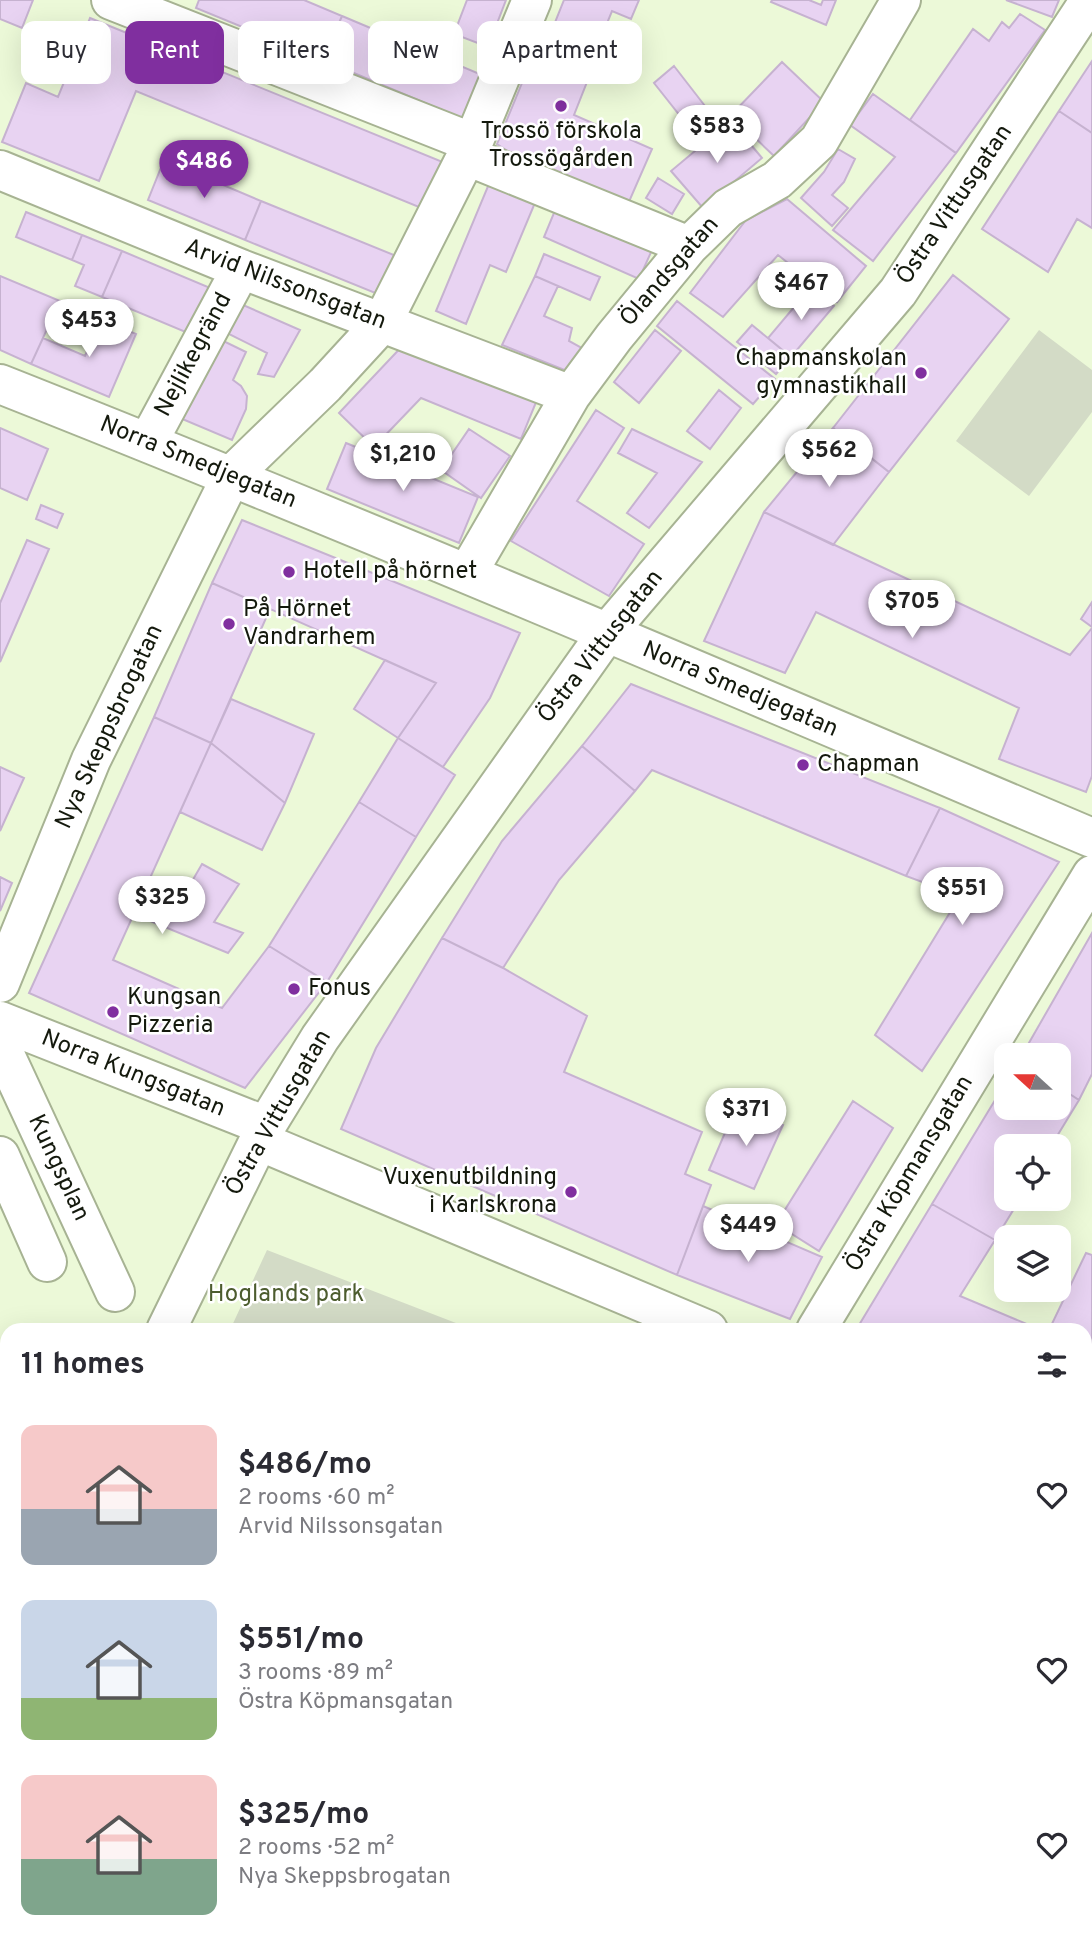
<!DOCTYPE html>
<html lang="en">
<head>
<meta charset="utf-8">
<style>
	body { margin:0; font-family:Overpass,sans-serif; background:#f2f2f3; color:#2b2b33; height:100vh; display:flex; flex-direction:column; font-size:26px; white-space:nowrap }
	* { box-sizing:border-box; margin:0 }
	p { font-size:23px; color:#7c7c81 }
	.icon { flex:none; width:38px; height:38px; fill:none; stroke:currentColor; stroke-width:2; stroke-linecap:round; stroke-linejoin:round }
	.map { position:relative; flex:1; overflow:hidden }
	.sheet { position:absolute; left:0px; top:1323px; width:1092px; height:625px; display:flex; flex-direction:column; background:#fff; border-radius:21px 21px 0 0; box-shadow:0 7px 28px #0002 }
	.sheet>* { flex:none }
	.top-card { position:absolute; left:21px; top:21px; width:700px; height:63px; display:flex; gap:14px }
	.needle { width:46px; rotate:291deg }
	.controls { position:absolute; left:994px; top:1043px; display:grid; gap:14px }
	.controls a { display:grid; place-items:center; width:77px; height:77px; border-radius:14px; background:#fff; box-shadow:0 7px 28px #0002; font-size:35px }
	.price { position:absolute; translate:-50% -60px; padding:0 16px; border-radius:24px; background:#fff; color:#222; font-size:23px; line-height:46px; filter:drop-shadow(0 2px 4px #0008) }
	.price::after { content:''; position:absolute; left:50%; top:42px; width:21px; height:16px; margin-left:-10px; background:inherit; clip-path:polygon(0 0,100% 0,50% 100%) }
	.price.active { background:#802f9f; color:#fff }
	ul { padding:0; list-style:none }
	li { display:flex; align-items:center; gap:21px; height:175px; padding:0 21px }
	li span { display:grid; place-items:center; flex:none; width:196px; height:140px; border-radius:14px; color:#555 }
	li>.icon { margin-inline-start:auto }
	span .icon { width:84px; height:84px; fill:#fffc; stroke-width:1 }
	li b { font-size:30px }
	h2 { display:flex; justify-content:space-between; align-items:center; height:84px; padding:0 21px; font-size:30px }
	.pill { padding:0 24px; border-radius:14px; background:#fff; box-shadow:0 7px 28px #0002; font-size:24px; line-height:63px }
	.pill.active { background:#802f9f; color:#fff }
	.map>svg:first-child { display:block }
	.green { fill:#d3dbc6 }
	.building { fill:#e8d3f2; stroke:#c6b2d0; stroke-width:2 }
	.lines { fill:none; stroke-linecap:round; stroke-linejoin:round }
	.minor-casing { stroke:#a7b393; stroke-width:42 }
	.minor { stroke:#fff; stroke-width:38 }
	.poi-dot { fill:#802f9f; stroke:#fff; stroke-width:2.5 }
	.labels { text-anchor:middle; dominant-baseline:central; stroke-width:5; stroke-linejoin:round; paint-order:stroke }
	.poi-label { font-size:24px; fill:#14190d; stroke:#fff; text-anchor:start }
	.street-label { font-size:24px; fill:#14190d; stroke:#fff }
	.park-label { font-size:24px; fill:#4c5c2e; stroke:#fff }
</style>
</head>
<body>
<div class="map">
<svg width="1092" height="1947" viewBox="0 0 1092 1947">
	<rect width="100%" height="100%" fill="#ecf9d8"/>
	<path class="green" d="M1039,330L1092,370V412L1029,496L956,441Z
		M267,1250L474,1330H230Z
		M1085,1580L1092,1583V1947H641L626,1941H1085Z"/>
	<path class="building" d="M0,0H33L22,28L0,19Z
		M199,0H304L342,16L323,60L196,8Z
		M467,0H506L488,47L454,34Z
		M564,0H639L631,19L612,11L599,43L554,25Z
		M772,0H809L821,5L823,0H836L826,25L771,2Z
		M1006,0H1059L1052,17Z
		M1020,14L1045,30L956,153L910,120L973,29L989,41L1002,22L1009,28Z
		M342,16L482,75L463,119L323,60Z
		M90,18L450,165L431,212L136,91L99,181L2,142L26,83L58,97Z
		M544,29L600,49L574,115L652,149L628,204L503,156L506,150L497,144Z
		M1092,61V133L1059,111Z
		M782,62L824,102L774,156L731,115Z
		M674,66L705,106L685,122L654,83Z
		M873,94L956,153L873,261L833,230L895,157L850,125Z
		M1059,111L1092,133V228L1077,219L1048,272L982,229Z
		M731,121L762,158L703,208L671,171Z
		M838,149L855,159L844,182L832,195L848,208L832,226L801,198L824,172Z
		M164,160L261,201L245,240L148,200Z
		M658,178L684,194L672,214L646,198Z
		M491,179L537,198L506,272L490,265L466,324L436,311Z
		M787,199L866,266L837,302L778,255L723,317L690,293L746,220Z
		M261,201L406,260L390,299L245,240Z
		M556,208L652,250L639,279L544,237Z
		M26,212L82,235L72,260L16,237Z
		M82,235L122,251L102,297L75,286L84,265L72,260Z
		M122,251L215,290L195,336L102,297Z
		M544,254L600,277L590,300L535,276Z
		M953,275L1009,319L889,472L833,428Z
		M0,276L60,301L31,364L0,350Z
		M535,276L558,286L544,316L572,328L569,341L582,348L567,371L502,345Z
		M811,287L834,306L791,357L768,338Z
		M227,298L300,330L274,377L258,374L267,353L213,326Z
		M677,301L775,379L753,404L657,326Z
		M101,319L136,334L109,397L31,364L43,338L85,356Z
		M752,325L791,357L776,374L737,342Z
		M655,330L681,351L639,403L614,382Z
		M209,334L246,352L233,380L241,386L247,396L246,409L232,440L168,413Z
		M408,340L539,395L521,439L421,398L374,447L339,413Z
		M719,390L741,408L710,449L687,431Z
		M596,410L624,428L577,501L644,544L609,596L511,541Z
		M0,428L48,449L27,500L0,488Z
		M833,428L889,472L833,545L764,512Z
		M469,429L510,456L481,498L441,470Z
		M632,429L702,462L649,528L627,513L657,473L618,453Z
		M346,443L478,497L459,543L327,489Z
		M41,505L63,514L57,528L36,519Z
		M764,512L1070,655L1092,628V776L1086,792L999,759L1019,708L816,612L785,673L704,641Z
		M242,520L520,633L490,698L443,767L398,738L436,683L212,583Z
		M27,540L49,549L0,662V603Z
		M212,583L270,609L211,743L154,717Z
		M1092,602V627L1081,619Z
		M385,660L436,683L398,738L354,709Z
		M631,684L940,808L906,876L652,770L635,791L582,746Z
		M231,699L314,734L285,803L211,743Z
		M154,717L211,743L113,960L222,1008L269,946L327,982L245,1088L29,993Z
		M398,738L455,775L416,837L359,802Z
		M211,743L285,803L262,850L180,812Z
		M582,746L635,791L559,880L503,968L442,938L502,841Z
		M0,767L24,778L0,831Z
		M359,802L416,837L327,982L269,946Z
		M940,808L1059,862L922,1071L875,1035L960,896L906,876Z
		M202,864L239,884L214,922L243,933L228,953L150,921L157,901L177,907Z
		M0,877L12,883L0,911Z
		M1092,933V1074L1079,1100L1059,1087V1055H1022Z
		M442,938L503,968L587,1016L564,1072L702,1132L685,1174L711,1185L677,1275L341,1129L376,1048Z
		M1006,1082V1108H1059V1087L1079,1100L1051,1146H1006V1199H1020L995,1240L932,1204Z
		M853,1101L893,1128L819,1251L776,1224Z
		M736,1107L783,1125L754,1189L709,1170Z
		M932,1204L995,1240L960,1296L1041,1330H856Z
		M703,1206L822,1257L790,1319L677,1275Z
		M1086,1253L1092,1255V1377L1085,1374V1330H1049Z
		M1085,1374L1092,1377V1465L1085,1462Z
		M0,1413L7,1416V1435L0,1453Z
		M0,1454L7,1457V1591L0,1588Z
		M1085,1785L1092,1788V1842L1085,1839Z
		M1092,1883V1906L1085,1903V1893L1087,1894Z
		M203,1941H402L399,1947H256L242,1941L239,1947H200Z"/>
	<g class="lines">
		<g class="minor-casing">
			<path id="minor" d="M111,0L473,143
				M467,156L689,246
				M0,170L241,269L571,395
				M0,384C367,529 729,684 1092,838
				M148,442L241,269
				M468,572L571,395L614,337L689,246L728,208L777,180L819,141L901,0
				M0,983L91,760L232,475L325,385L382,323L473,143L532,0
				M0,1021L266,1126
				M0,1044L115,1292
				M259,1141L708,1330
				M0,1156L47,1262
				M166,1330L266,1126L320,1038L606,634L898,292L1090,0
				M816,1330L1092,875
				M0,1390L7,1393
				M1085,1499L1092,1502
				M0,1720L7,1705
				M0,1771L7,1806L4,1879L0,1887
				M512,1941L527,1947
				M437,1947L441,1941"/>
		</g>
		<use href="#minor" class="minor"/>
	</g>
	<g class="poi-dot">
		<circle cx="561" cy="106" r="7"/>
		<circle cx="921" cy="373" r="7"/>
		<circle cx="289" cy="572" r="7"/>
		<circle cx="229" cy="624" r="7"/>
		<circle cx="803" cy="765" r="7"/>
		<circle cx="294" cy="989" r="7"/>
		<circle cx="113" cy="1012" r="7"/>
		<circle cx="571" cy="1192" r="7"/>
	</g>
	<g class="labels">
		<g class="poi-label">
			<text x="561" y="132" text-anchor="middle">Trossö förskola<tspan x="561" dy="28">Trossögården</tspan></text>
			<text x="907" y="359" text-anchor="end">Chapmanskolan<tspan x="907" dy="28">gymnastikhall</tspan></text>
			<text x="303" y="572">Hotell på hörnet</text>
			<text x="243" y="610">På Hörnet<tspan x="243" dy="28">Vandrarhem</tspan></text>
			<text x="817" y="765">Chapman</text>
			<text x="308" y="989">Fonus</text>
			<text x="127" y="998">Kungsan<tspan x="127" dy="28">Pizzeria</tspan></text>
			<text x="557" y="1178" text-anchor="end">Vuxenutbildning<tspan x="557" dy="28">i Karlskrona</tspan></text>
		</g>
		<g class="street-label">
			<text transform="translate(955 205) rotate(-56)">Östra Vittusgatan</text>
			<text transform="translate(670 272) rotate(-49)">Ölandsgatan</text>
			<text transform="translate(285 285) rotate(21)">Arvid Nilssonsgatan</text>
			<text transform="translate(194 355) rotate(-62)">Nejlikegränd</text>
			<text transform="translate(198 463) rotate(22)">Norra Smedjegatan</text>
			<text transform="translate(601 647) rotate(-52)">Östra Vittusgatan</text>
			<text transform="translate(740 690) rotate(23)">Norra Smedjegatan</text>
			<text transform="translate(110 727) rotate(-65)">Nya Skeppsbrogatan</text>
			<text transform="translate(133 1074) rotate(22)">Norra Kungsgatan</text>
			<text transform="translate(279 1113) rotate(-60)">Östra Vittusgatan</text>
			<text transform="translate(58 1168) rotate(65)">Kungsplan</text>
			<text transform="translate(910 1174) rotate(-59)">Östra Köpmansgatan</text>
		</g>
		<g class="park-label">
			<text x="286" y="1295">Hoglands park</text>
		</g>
	</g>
</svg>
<div class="controls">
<a><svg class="needle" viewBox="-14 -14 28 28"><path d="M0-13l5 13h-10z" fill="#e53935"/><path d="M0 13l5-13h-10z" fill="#7c7c81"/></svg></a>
<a><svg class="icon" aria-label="locate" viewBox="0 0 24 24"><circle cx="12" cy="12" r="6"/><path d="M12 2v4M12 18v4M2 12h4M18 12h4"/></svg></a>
<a><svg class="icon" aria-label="layers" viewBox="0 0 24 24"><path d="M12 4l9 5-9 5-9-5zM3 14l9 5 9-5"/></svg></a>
</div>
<b class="price" style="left:717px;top:165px">$583</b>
<b class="price active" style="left:204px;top:200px">$486</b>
<b class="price" style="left:801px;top:322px">$467</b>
<b class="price" style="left:89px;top:359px">$453</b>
<b class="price" style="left:829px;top:489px">$562</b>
<b class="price" style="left:403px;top:493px">$1,210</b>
<b class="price" style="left:912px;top:640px">$705</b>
<b class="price" style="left:962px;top:927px">$551</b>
<b class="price" style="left:162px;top:936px">$325</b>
<b class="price" style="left:746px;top:1148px">$371</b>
<b class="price" style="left:748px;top:1264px">$449</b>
<div class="top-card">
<a class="pill">Buy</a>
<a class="pill active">Rent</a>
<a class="pill">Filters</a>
<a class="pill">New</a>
<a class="pill">Apartment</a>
</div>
<section class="sheet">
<h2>11 homes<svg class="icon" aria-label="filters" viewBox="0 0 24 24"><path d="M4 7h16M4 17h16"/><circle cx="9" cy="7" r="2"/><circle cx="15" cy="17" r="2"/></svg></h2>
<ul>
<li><span style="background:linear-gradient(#f6c9c9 60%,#9aa5b1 0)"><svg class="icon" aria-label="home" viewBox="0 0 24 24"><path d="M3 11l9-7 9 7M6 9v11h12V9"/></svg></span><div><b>$486/mo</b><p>2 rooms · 60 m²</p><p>Arvid Nilssonsgatan</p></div><svg class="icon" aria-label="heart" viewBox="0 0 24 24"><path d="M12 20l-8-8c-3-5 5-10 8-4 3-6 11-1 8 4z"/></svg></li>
<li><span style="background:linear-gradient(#c9d6e8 70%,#8fb573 0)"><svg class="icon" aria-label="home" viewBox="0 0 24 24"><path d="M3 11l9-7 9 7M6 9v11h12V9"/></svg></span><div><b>$551/mo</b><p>3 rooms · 89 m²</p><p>Östra Köpmansgatan</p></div><svg class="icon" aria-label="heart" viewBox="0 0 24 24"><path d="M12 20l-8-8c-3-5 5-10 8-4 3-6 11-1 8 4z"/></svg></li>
<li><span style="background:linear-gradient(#f6c9c9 60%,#7fa58c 0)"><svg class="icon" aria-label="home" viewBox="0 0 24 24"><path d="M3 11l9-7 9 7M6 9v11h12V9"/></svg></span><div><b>$325/mo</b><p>2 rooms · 52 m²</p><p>Nya Skeppsbrogatan</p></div><svg class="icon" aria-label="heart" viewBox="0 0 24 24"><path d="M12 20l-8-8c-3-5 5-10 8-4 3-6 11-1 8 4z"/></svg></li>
</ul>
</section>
</div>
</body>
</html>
